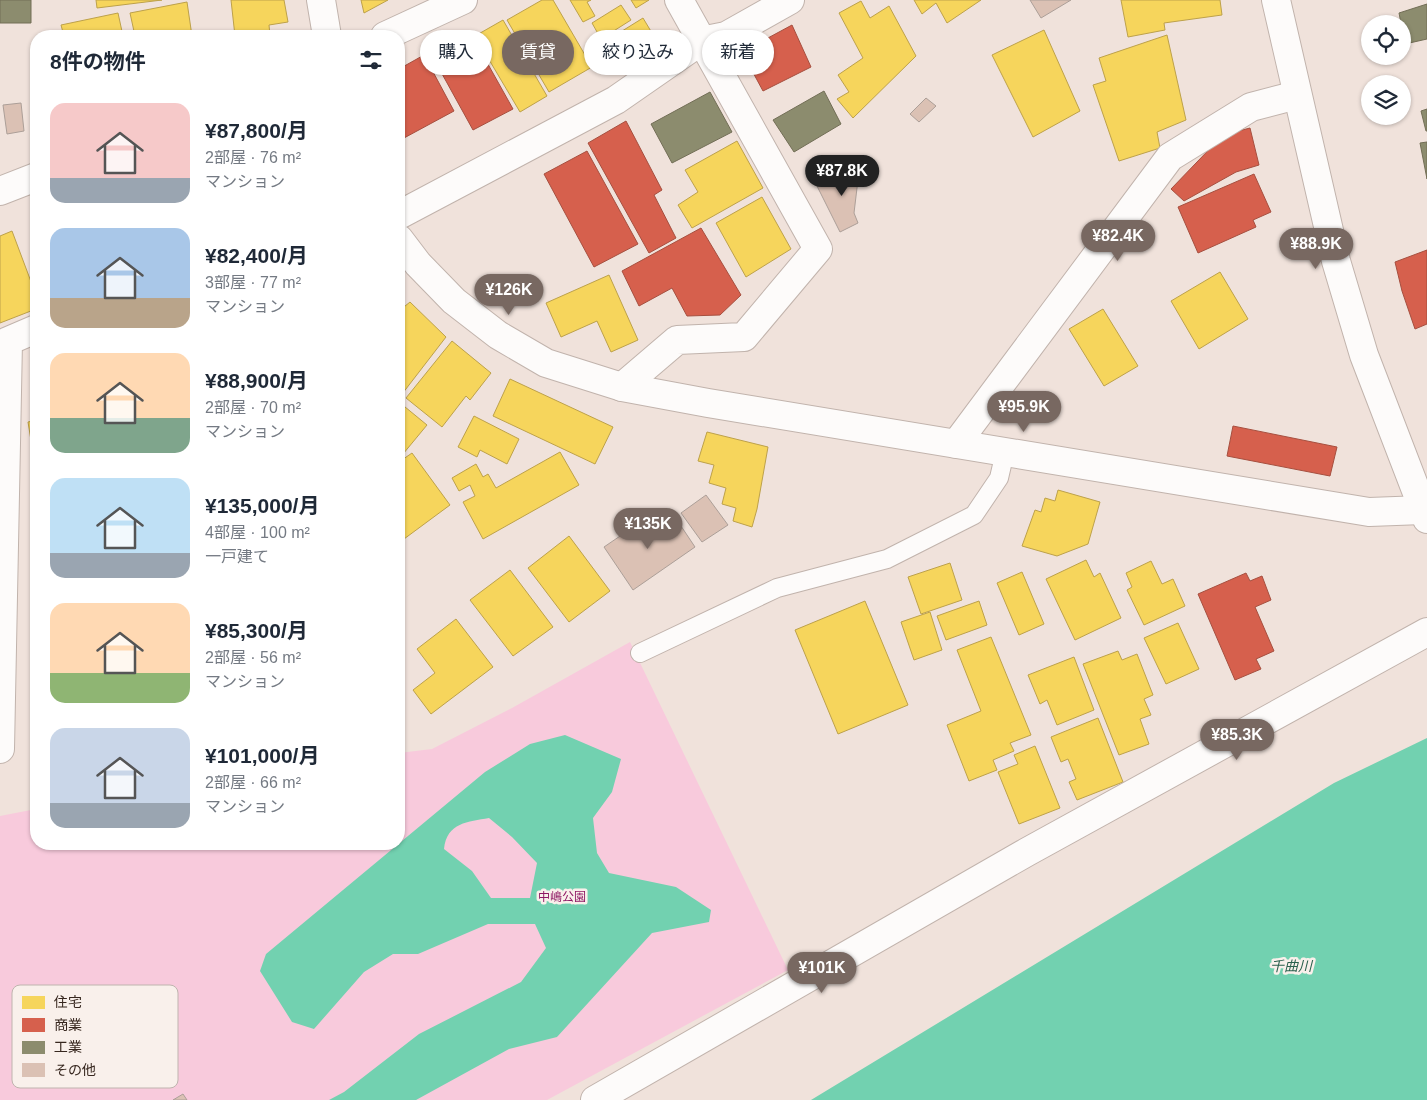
<!DOCTYPE html>
<html lang="ja">
<head>
<meta charset="utf-8">
<style>
	body { margin:0; font-family:Helvetica,"Noto Sans JP",sans-serif; background:#f6f6f7; color:#1f2937; height:100vh; display:flex; flex-direction:column; font-size:19px; white-space:nowrap }
	* { box-sizing:border-box; margin:0 }
	p { font-size:16px; color:#747a83 }
	.icon { flex:none; width:28px; height:28px; fill:none; stroke:currentColor; stroke-width:2; stroke-linecap:round; stroke-linejoin:round }
	.map { position:relative; flex:1; overflow:hidden }
	.side { position:absolute; left:30px; top:30px; width:375px; height:820px; display:flex; flex-direction:column; background:#fff; border-radius:20px; box-shadow:0 1px 4px #0004 }
	.side>* { flex:none }
	.top-card { position:absolute; left:420px; top:30px; width:475px; height:45px; display:flex; gap:10px }
	.tools { position:absolute; left:1361px; top:15px; display:grid; gap:10px }
	.tools a { display:grid; place-items:center; width:50px; height:50px; border-radius:50%; background:#fff; box-shadow:0 1px 4px #0004; font-size:25px }
	.price { position:absolute; translate:-50% -42px; padding:0 11px; border-radius:18px; background:#786861; color:#fff; font-size:16px; line-height:32px; filter:drop-shadow(0 1px 2px #0008) }
	.price::after { content:''; position:absolute; left:50%; top:30px; width:15px; height:11px; margin-left:-8px; background:inherit; clip-path:polygon(0 0,100% 0,50% 100%) }
	.price.selected { background:#222; color:#fff }
	ul { padding:0; list-style:none }
	li { display:flex; align-items:center; gap:15px; height:125px; padding:0 20px }
	li span { display:grid; place-items:center; flex:none; width:140px; height:100px; border-radius:15px; color:#555 }
	li>.icon { margin-inline-start:auto }
	span .icon { width:60px; height:60px; fill:#fffc; stroke-width:1 }
	li b { font-size:21px }
	h2 { display:flex; justify-content:space-between; align-items:center; height:60px; padding:0 20px; font-size:21px }
	.tag { padding:0 18px; border-radius:22px; background:#fff; box-shadow:0 1px 4px #0004; font-size:18px; line-height:45px }
	.tag.selected { background:#786861; color:#fff }
	.map>svg:first-child { display:block }
	.green { fill:#f8cadc }
	.water { fill:#72d1b0; fill-rule:evenodd }
	.homes { fill:#f6d55c; stroke:#bda14a }
	.shops { fill:#d6604d; stroke:#a64f3f }
	.industry { fill:#8c8c6e; stroke:#726e56 }
	.building { fill:#dbc1b4; stroke:#ac9f98 }
	.lines { fill:none; stroke-linecap:round; stroke-linejoin:round }
	.service-casing { stroke:#c1b3ac; stroke-width:20 }
	.minor-casing { stroke:#c1b3ac; stroke-width:30 }
	.tertiary-casing { stroke:#c1b3ac; stroke-width:30 }
	.secondary-casing { stroke:#c1b3ac; stroke-width:30 }
	.service { stroke:#fdfbfa; stroke-width:18 }
	.minor { stroke:#fdfbfa; stroke-width:28 }
	.tertiary { stroke:#fdfbfa; stroke-width:28 }
	.secondary { stroke:#fdfbfa; stroke-width:28 }
	.labels { text-anchor:middle; dominant-baseline:central; stroke-width:5; stroke-linejoin:round; paint-order:stroke }
	.park-label { font-size:12px; fill:#8e1864; stroke:#f9f0eb }
	.water-label { font-size:14px; font-style:italic; fill:#2b614e; stroke:#f9f0eb }
	.key { fill:#f9f0eb; stroke:#bfb4ae; stroke-width:1 }
	.key-label { font-size:14px; fill:#37271f }
</style>
</head>
<body>
<div class="map">
<svg width="1427" height="1100" viewBox="0 0 1427 1100">
	<rect width="100%" height="100%" fill="#f0e2db"/>
	<path class="green" d="M630,642L788,970L547,1100H0V816L36,809V844H399V753L432,749L512,708Z"/>
	<path class="water" d="M565,735L621,759L612,792L593,818L597,853L609,873L676,887L711,910L709,922L652,933L557,1037L509,1049L416,1100H329L344,1092L419,1034L521,982L546,948L535,924H488L418,954H393L364,972L314,1029L292,1022L260,971L266,954L485,772L530,744ZM489,818L512,837L537,863L530,898H491L472,871L444,849C447,822 468,822 489,818Z
		M1427,738V1100H811L1334,783Z"/>
	<path class="homes" d="M96,0H162L97,8Z
		M231,0H284L288,22L269,25L270,35L235,36Z
		M361,0H388L364,13Z
		M542,0H553L592,67L549,92L507,20Z
		M570,0H591L587,2L595,16L583,22Z
		M631,0H649L636,8Z
		M914,0H981L947,23L936,3L922,14Z
		M1121,0H1220L1222,15L1164,23L1165,30L1128,37Z
		M861,1L870,18L889,6L916,56L853,118L837,99L849,92L838,75L863,58L839,13Z
		M187,2L192,36H135L130,13Z
		M621,5L631,20L601,39L592,23Z
		M118,13L123,36H64L61,25Z
		M643,18L655,38L610,66L598,46Z
		M503,20L547,96L520,112L475,36Z
		M1044,30L1080,111L1033,137L992,55Z
		M1167,35L1186,120L1157,132L1160,148L1119,161L1093,85L1106,81L1099,58Z
		M737,141L763,188L692,228L678,205L698,192L685,170Z
		M762,197L791,249L746,277L716,223Z
		M12,231L36,295V309L0,323V236Z
		M1220,272L1248,319L1199,349L1171,301Z
		M609,275L638,340L611,352L597,321L561,337L546,303Z
		M410,302L446,337L399,398V311Z
		M1103,309L1138,366L1104,386L1069,329Z
		M452,341L491,373L470,400L466,396L442,427L406,398Z
		M510,379L613,427L595,464L493,416Z
		M399,402L427,425L403,454L399,450Z
		M474,416L519,439L507,464L480,450L477,457L458,447Z
		M36,420V471L28,422Z
		M707,432L768,447L757,509L752,527L733,521L736,508L722,504L726,488L709,483L714,465L698,461Z
		M560,452L579,485L483,539L463,502L475,496L470,485L459,491L452,478L476,464L483,477L488,474L496,488Z
		M412,453L450,505L404,539L399,532V462Z
		M1058,490L1100,502L1088,544L1057,556L1022,546L1035,510L1041,512L1045,498L1055,501Z
		M569,536L610,591L569,622L528,568Z
		M1086,560L1094,577L1100,573L1121,618L1075,640L1046,579Z
		M1151,561L1162,584L1173,579L1185,606L1144,625L1127,590L1132,587L1126,573Z
		M950,563L962,600L921,614L908,577Z
		M510,570L553,627L513,656L470,600Z
		M1022,572L1044,624L1019,635L997,583Z
		M865,601L908,705L838,734L795,630Z
		M979,601L987,625L946,640L937,616Z
		M930,612L942,650L914,660L901,622Z
		M456,619L493,667L431,714L413,690L435,673L417,649Z
		M1178,623L1199,669L1166,684L1144,638Z
		M991,637L1031,735L1010,743L1014,751L993,760L997,770L969,781L947,725L981,711L957,650Z
		M1118,651L1122,660L1137,654L1153,695L1144,699L1151,715L1140,719L1149,744L1119,755L1083,664Z
		M1074,657L1094,710L1057,725L1047,700L1040,704L1028,675Z
		M1098,718L1123,782L1077,800L1069,782L1076,779L1068,759L1061,762L1051,737Z
		M1035,746L1060,808L1019,824L998,772L1018,764L1014,755Z"/>
	<path class="shops" d="M792,25L811,67L763,91L742,52Z
		M470,32L513,109L473,130L430,52Z
		M424,55L454,111L404,138L399,128V69Z
		M626,121L662,190L654,195L676,238L649,253L588,143Z
		M1250,128L1259,165L1236,172L1184,201L1171,189L1223,135Z
		M587,151L638,244L594,267L544,174Z
		M1254,174L1271,212L1253,220L1256,227L1198,253L1178,207Z
		M701,228L741,295L720,315L687,316L672,288L639,306L622,271Z
		M1427,250V324L1415,329L1402,291L1395,262Z
		M1233,426L1337,447L1330,476L1227,456Z
		M1246,573L1250,581L1262,576L1271,600L1255,607L1274,651L1256,659L1261,669L1235,680L1198,594Z"/>
	<path class="industry" d="M0,0H31V23H0Z
		M1427,4V39L1405,44L1399,13Z
		M824,91L841,124L794,152L773,120Z
		M710,92L732,132L672,163L651,124Z
		M1427,109V131H1426L1421,111Z
		M1427,142V179L1420,143Z"/>
	<path class="building" d="M1030,0H1071L1041,18Z
		M926,98L936,106L919,122L910,114Z
		M21,103L24,131L7,134L3,105Z
		M860,163L854,213L858,223L840,232L817,186Z
		M706,495L728,525L702,542L681,513Z
		M658,516L666,527L677,520L695,547L633,590L604,547L645,519L648,523Z
		M183,1094L187,1100H173Z"/>
	<g class="lines">
		<g class="service-casing">
			<path id="service" d="M640,653L777,588L887,559L974,515L999,478L1005,452"/>
		</g>
		<g class="minor-casing">
			<path id="minor" d="M385,36L463,0
				M399,215L616,100L701,41L726,36L790,0
				M622,387L677,340L744,337L818,249L679,0
				M956,444L1170,157L1251,107L1297,95
				M0,749L8,341L36,329
				M595,1100L1027,852L1427,632"/>
		</g>
		<g class="tertiary-casing">
			<path id="tertiary" d="M321,0L327,36
				M0,191L36,177
				M399,239L418,264L454,301L498,335L546,363L622,387L708,403L1369,512L1423,510"/>
		</g>
		<g class="secondary-casing">
			<path id="secondary" d="M1276,0L1336,261L1364,355L1427,519"/>
		</g>
		<use href="#service" class="service"/>
		<use href="#minor" class="minor"/>
		<use href="#tertiary" class="tertiary"/>
		<use href="#secondary" class="secondary"/>
	</g>
	<g class="labels">
		<g class="park-label">
			<text x="562" y="897">中嶋公園</text>
		</g>
		<g class="water-label">
			<text x="1291" y="966">千曲川</text>
		</g>
	</g>
	<rect x="12" y="985" width="166" height="103" rx="8" class="key"/>
	<rect x="22" y="996" width="23" height="13" fill="#f6d55c"/>
	<rect x="22" y="1018" width="23" height="14" fill="#d6604d"/>
	<rect x="22" y="1041" width="23" height="13" fill="#8c8c6e"/>
	<rect x="22" y="1063" width="23" height="14" fill="#dbc1b4"/>
	<g class="key-label">
		<text x="54" y="1007">住宅</text>
		<text x="54" y="1030">商業</text>
		<text x="54" y="1052">工業</text>
		<text x="54" y="1075">その他</text>
	</g>
</svg>
<div class="tools">
<a><svg class="icon" aria-label="locate" viewBox="0 0 24 24"><circle cx="12" cy="12" r="6"/><path d="M12 2v4M12 18v4M2 12h4M18 12h4"/></svg></a>
<a><svg class="icon" aria-label="layers" viewBox="0 0 24 24"><path d="M12 4l9 5-9 5-9-5zM3 14l9 5 9-5"/></svg></a>
</div>
<b class="price selected" style="left:842px;top:197px">¥87.8K</b>
<b class="price" style="left:1118px;top:262px">¥82.4K</b>
<b class="price" style="left:1316px;top:270px">¥88.9K</b>
<b class="price" style="left:509px;top:316px">¥126K</b>
<b class="price" style="left:1024px;top:433px">¥95.9K</b>
<b class="price" style="left:648px;top:550px">¥135K</b>
<b class="price" style="left:1237px;top:761px">¥85.3K</b>
<b class="price" style="left:822px;top:994px">¥101K</b>
<div class="top-card">
<a class="tag">購入</a>
<a class="tag selected">賃貸</a>
<a class="tag">絞り込み</a>
<a class="tag">新着</a>
</div>
<section class="side">
<h2>8件の物件<svg class="icon" aria-label="filters" viewBox="0 0 24 24"><path d="M4 7h16M4 17h16"/><circle cx="9" cy="7" r="2"/><circle cx="15" cy="17" r="2"/></svg></h2>
<ul>
<li><span style="background:linear-gradient(#f6c9c9 75%,#9aa5b1 0)"><svg class="icon" aria-label="home" viewBox="0 0 24 24"><path d="M3 11l9-7 9 7M6 9v11h12V9"/></svg></span><div><b>¥87,800/月</b><p>2部屋 · 76 m²</p><p>マンション</p></div></li>
<li><span style="background:linear-gradient(#a9c7e8 70%,#b9a48a 0)"><svg class="icon" aria-label="home" viewBox="0 0 24 24"><path d="M3 11l9-7 9 7M6 9v11h12V9"/></svg></span><div><b>¥82,400/月</b><p>3部屋 · 77 m²</p><p>マンション</p></div></li>
<li><span style="background:linear-gradient(#ffd9b3 65%,#7fa58c 0)"><svg class="icon" aria-label="home" viewBox="0 0 24 24"><path d="M3 11l9-7 9 7M6 9v11h12V9"/></svg></span><div><b>¥88,900/月</b><p>2部屋 · 70 m²</p><p>マンション</p></div></li>
<li><span style="background:linear-gradient(#bfe0f5 75%,#9aa5b1 0)"><svg class="icon" aria-label="home" viewBox="0 0 24 24"><path d="M3 11l9-7 9 7M6 9v11h12V9"/></svg></span><div><b>¥135,000/月</b><p>4部屋 · 100 m²</p><p>一戸建て</p></div></li>
<li><span style="background:linear-gradient(#ffd9b3 70%,#8fb573 0)"><svg class="icon" aria-label="home" viewBox="0 0 24 24"><path d="M3 11l9-7 9 7M6 9v11h12V9"/></svg></span><div><b>¥85,300/月</b><p>2部屋 · 56 m²</p><p>マンション</p></div></li>
<li><span style="background:linear-gradient(#c9d6e8 75%,#9aa5b1 0)"><svg class="icon" aria-label="home" viewBox="0 0 24 24"><path d="M3 11l9-7 9 7M6 9v11h12V9"/></svg></span><div><b>¥101,000/月</b><p>2部屋 · 66 m²</p><p>マンション</p></div></li>
</ul>
</section>
</div>
</body>
</html>
